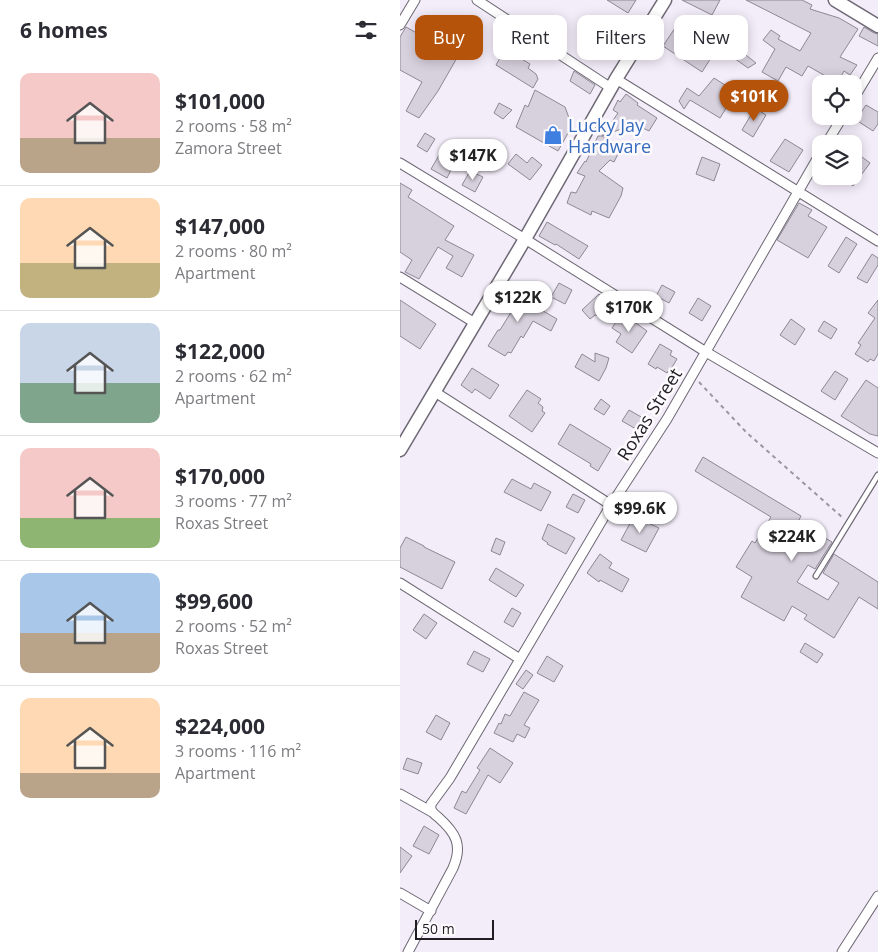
<!DOCTYPE html>
<html lang="en">
<head>
<meta charset="utf-8">
<style>
	body { margin:0; font-family:"Open Sans",sans-serif; background:#f7f7f7; color:#2b2b33; height:100vh; display:flex; flex-direction:column; font-size:19px; white-space:nowrap }
	* { box-sizing:border-box; margin:0 }
	p { font-size:16px; color:#7c7c81 }
	.icon { flex:none; width:28px; height:28px; fill:none; stroke:currentColor; stroke-width:2; stroke-linecap:round; stroke-linejoin:round }
	.map { position:relative; flex:1; overflow:hidden }
	.sheet { display:flex; flex-direction:column; background:#fff; width:400px }
	.sheet>* { flex:none }
	.guide { position:absolute; left:15px; top:15px; width:388px; height:45px; display:flex; gap:10px }
	.tools { position:absolute; left:412px; top:75px; display:grid; gap:10px }
	.tools a { display:grid; place-items:center; width:50px; height:50px; border-radius:10px; background:#fff; box-shadow:0 2px 12px #0003; font-size:25px }
	.scale { position:absolute; left:15px; bottom:12px; width:79px; box-sizing:border-box; padding-left:5px; border:2px solid #201e22; border-top:0; font-size:14px; line-height:18px; white-space:nowrap; color:#201e22; -webkit-text-stroke:4px #fdfbfe; paint-order:stroke }
	.price { position:absolute; translate:-50% -42px; padding:0 11px; border-radius:18px; background:#fff; color:#222; font-size:16px; line-height:32px; filter:drop-shadow(0 1px 2px #0008) }
	.price::after { content:''; position:absolute; left:50%; top:30px; width:15px; height:11px; margin-left:-8px; background:inherit; clip-path:polygon(0 0,100% 0,50% 100%) }
	.price.selected { background:#b45309; color:#fff }
	ul { padding:0; list-style:none }
	li { display:flex; align-items:center; gap:15px; height:125px; padding:0 20px }
	li+li { border-top:1px solid #e1e1e2 }
	li span { display:grid; place-items:center; flex:none; width:140px; height:100px; border-radius:10px; color:#555 }
	li>.icon { margin-inline-start:auto }
	span .icon { width:60px; height:60px; fill:#fffc; stroke-width:1 }
	li b { font-size:21px }
	h2 { display:flex; justify-content:space-between; align-items:center; height:60px; padding:0 20px; font-size:21px }
	.chip { padding:0 18px; border-radius:10px; background:#fff; box-shadow:0 2px 12px #0003; font-size:18px; line-height:45px }
	.chip.selected { background:#b45309; color:#fff }
	main { display:flex; flex:1; min-height:0 }
	.map>svg:first-child { display:block }
	.building { fill:#d7d0dd; stroke:#8e8894 }
	.lines { fill:none; stroke-linecap:round; stroke-linejoin:round }
	.lane-casing { stroke:#6e6874; stroke-width:7 }
	.street-casing { stroke:#6e6874; stroke-width:11 }
	.secondary-casing { stroke:#6e6874; stroke-width:15 }
	.path { stroke:#9a959e; stroke-width:2; stroke-dasharray:4 4; stroke-linecap:butt }
	.lane { stroke:#fff; stroke-width:4.5 }
	.street { stroke:#fff; stroke-width:9 }
	.secondary { stroke:#fff; stroke-width:12 }
	.labels { text-anchor:middle; dominant-baseline:central; stroke-width:5; stroke-linejoin:round; paint-order:stroke }
	.shop-label { font-size:18px; fill:#366cbe; stroke:#fdfbfe; text-anchor:start }
	.street-label { font-size:18px; fill:#201e22; stroke:#fdfbfe }
</style>
</head>
<body>
<main>
<section class="sheet">
<h2>6 homes<svg class="icon" aria-label="filters" viewBox="0 0 24 24"><path d="M4 7h16M4 17h16"/><circle cx="9" cy="7" r="2"/><circle cx="15" cy="17" r="2"/></svg></h2>
<ul>
<li><span style="background:linear-gradient(#f6c9c9 65%,#b9a48a 0)"><svg class="icon" aria-label="home" viewBox="0 0 24 24"><path d="M3 11l9-7 9 7M6 9v11h12V9"/></svg></span><div><b>$101,000</b><p>2 rooms · 58 m²</p><p>Zamora Street</p></div></li>
<li><span style="background:linear-gradient(#ffd9b3 65%,#c2b280 0)"><svg class="icon" aria-label="home" viewBox="0 0 24 24"><path d="M3 11l9-7 9 7M6 9v11h12V9"/></svg></span><div><b>$147,000</b><p>2 rooms · 80 m²</p><p>Apartment</p></div></li>
<li><span style="background:linear-gradient(#c9d6e8 60%,#7fa58c 0)"><svg class="icon" aria-label="home" viewBox="0 0 24 24"><path d="M3 11l9-7 9 7M6 9v11h12V9"/></svg></span><div><b>$122,000</b><p>2 rooms · 62 m²</p><p>Apartment</p></div></li>
<li><span style="background:linear-gradient(#f6c9c9 70%,#8fb573 0)"><svg class="icon" aria-label="home" viewBox="0 0 24 24"><path d="M3 11l9-7 9 7M6 9v11h12V9"/></svg></span><div><b>$170,000</b><p>3 rooms · 77 m²</p><p>Roxas Street</p></div></li>
<li><span style="background:linear-gradient(#a9c7e8 60%,#b9a48a 0)"><svg class="icon" aria-label="home" viewBox="0 0 24 24"><path d="M3 11l9-7 9 7M6 9v11h12V9"/></svg></span><div><b>$99,600</b><p>2 rooms · 52 m²</p><p>Roxas Street</p></div></li>
<li><span style="background:linear-gradient(#ffd9b3 75%,#b9a48a 0)"><svg class="icon" aria-label="home" viewBox="0 0 24 24"><path d="M3 11l9-7 9 7M6 9v11h12V9"/></svg></span><div><b>$224,000</b><p>3 rooms · 116 m²</p><p>Apartment</p></div></li>
</ul>
</section>
<div class="map">
<svg width="478" height="952" viewBox="0 0 478 952">
	<rect width="100%" height="100%" fill="#f3ecf9"/>
	<path class="building" d="M207,0H236L228,13Z
		M282,0H320L312,15Z
		M346,0H402L412,5L410,9L439,18L458,29L440,57L457,65L450,75L444,71L437,84H426L429,78L408,66L402,76L386,67L378,81L362,72L375,49L363,40L371,30L380,36L378,39L400,51L411,33Z
		M279,22L318,47L302,72L263,46Z
		M6,27L58,56L38,91L19,118L6,111L22,82L0,70V37Z
		M464,27L474,33L478,34V46L459,36Z
		M197,28L209,35L199,51L187,44Z
		M337,48L356,63L348,68L331,56Z
		M105,49L130,64L128,68L136,74L138,79L133,88L96,65Z
		M174,71L195,85L190,94L170,81Z
		M314,78L336,92L320,118L290,100L284,109L279,101L287,88L299,96Z
		M135,90L165,107L172,126L158,151L116,127L125,105L128,107Z
		M226,94L238,103L237,105L257,118L249,131L235,124L202,136L221,148L214,162L210,160L199,171L223,188L221,196L209,218L192,211L191,215L167,203L171,192L176,193L185,176L177,173L185,161L186,162L198,136H202L218,113L213,110L218,100L220,102Z
		M99,103L112,110L103,119L94,113Z
		M466,105L478,112V124L473,131L456,120Z
		M355,108L366,115L353,137L342,130Z
		M25,133L35,139L27,152L17,146Z
		M385,139L403,150L389,172L370,161Z
		M454,151L470,163L453,186L440,176H454Z
		M41,152L56,160L47,178L31,169Z
		M116,154L127,163L132,157L142,165L130,180L108,164Z
		M302,157L320,164L314,181L296,174Z
		M70,171L83,177L75,192L62,185Z
		M0,183L12,190L8,197L54,226L45,240L74,255L62,277L46,268L53,256L38,247L19,279L5,272L12,260L0,252Z
		M399,203L412,210L408,216L427,227L408,258L377,240Z
		M147,222L188,246L179,259L156,244L155,245L139,236Z
		M446,237L457,244L439,273L428,266Z
		M472,254L478,258V265L467,283L457,278Z
		M159,283L172,290L165,304L151,297Z
		M262,285L275,292L269,303L256,296Z
		M105,289L157,319L151,331L133,321L123,338L121,336L111,353L108,352L105,356L88,346L98,330H100L113,309L98,301Z
		M199,294L212,308L202,316L195,315L190,319L182,310Z
		M298,298L311,306L302,321L289,313Z
		M0,300L36,324L20,349L0,336Z
		M478,300V354L474,361L470,359L468,362L455,354L461,345L458,343L475,318L468,313Z
		M222,313L247,331L232,353L216,342L221,334L212,328Z
		M391,319L405,329L395,345L380,335Z
		M424,321L437,329L431,339L418,331Z
		M260,344L272,351L270,355L277,359L271,369L270,368L267,373L257,367L256,369L248,364Z
		M195,353L209,358L206,368L199,381L175,367L182,354L195,362Z
		M72,368L99,385L90,399L75,389L72,393L61,385Z
		M435,371L448,379L435,400L421,391Z
		M466,380L478,388V436L470,434L441,416Z
		M127,390L141,399L138,403L143,407L142,411L145,413L132,432L109,416Z
		M201,399L210,406L204,415L194,409Z
		M229,410L243,418L236,429L222,421Z
		M170,424L211,449L198,471L190,466L191,464L158,444Z
		M303,457L401,516L398,522L432,542L415,569L408,565L397,582L428,600L439,583L423,573L434,554L478,582V609L459,597L434,638L404,619L407,615L392,606L384,621L341,597L352,577L336,567L352,541L355,543L371,517L295,471Z
		M112,479L131,489L134,483L151,492L141,511L104,492Z
		M173,494L185,500L178,513L166,507Z
		M234,516L259,528L246,552L221,540Z
		M148,524L175,538L166,554L147,544L148,543L142,539Z
		M6,537L24,546V547L55,562L42,589L0,567V548Z
		M96,538L105,542L100,555L91,551Z
		M200,554L212,563L209,568L229,579L222,592L200,580L199,582L187,573Z
		M96,568L124,585L116,597L89,580Z
		M112,608L121,613L113,627L104,622Z
		M24,614L37,623L26,639L13,630Z
		M405,643L423,654L417,663L400,652Z
		M74,651L90,659L83,672L67,664Z
		M147,656L163,666L154,682L137,673Z
		M126,670L133,675L123,689L116,684Z
		M124,692L139,700L124,725L130,728L125,738L117,734L113,742L94,733L99,723L101,724L105,714L110,716Z
		M36,715L50,723L41,740L26,732Z
		M90,748L113,763L100,783L88,775L66,814L54,808L62,791L66,793L80,770L77,768Z
		M7,758L22,763L18,774L3,769Z
		M24,826L39,835L29,854L13,846Z
		M0,847L12,856L0,873Z"/>
	<g class="lines">
		<g class="lane-casing">
			<path id="lane" d="M416,576L478,475"/>
		</g>
		<g class="street-casing">
			<path id="street" d="M77,0L211,88
				M0,25L15,0
				M216,79L478,241
				M454,98L478,58
				M426,144L443,116
				M0,163L125,239L306,352L478,453
				M0,277L75,323
				M35,392L211,505
				M0,583L120,659
				M0,794L32,812
				M0,893L31,911
				M8,952L53,868C63,845 56,833 38,817C33,813 30,811 31,804L50,778L211,505L267,419L421,152
				M442,952L478,896"/>
		</g>
		<g class="secondary-casing">
			<path id="secondary" d="M435,0L478,26
				M0,450L125,239L216,79L265,0"/>
		</g>
		<path class="path" d="M299,382L346,432L443,518"/>
		<use href="#lane" class="lane"/>
		<use href="#street" class="street"/>
		<use href="#secondary" class="secondary"/>
	</g>
	<defs>
		<g id="shop-bare" transform="scale(1.5)"><path d="M-5-2.5h2.3a2.7 3.5 0 0 1 5.4 0H5L5.5 6h-11ZM-1.5-2.5h3a1.5 2.3 0 0 0-3 0Z" fill="#3f7fe0" stroke="#fdfbfe" stroke-width="2.5" paint-order="stroke"/></g>
	</defs>
	<g fill-rule="evenodd">
		<use href="#shop-bare" x="153" y="135"/>
	</g>
	<g class="labels">
		<g class="shop-label">
			<text x="168" y="125">Lucky Jay<tspan x="168" dy="21">Hardware</tspan></text>
		</g>
		<g class="street-label">
			<text transform="translate(249 414) rotate(-58)">Roxas Street</text>
		</g>
	</g>
</svg>
<div class="tools">
<a><svg class="icon" aria-label="locate" viewBox="0 0 24 24"><circle cx="12" cy="12" r="6"/><path d="M12 2v4M12 18v4M2 12h4M18 12h4"/></svg></a>
<a><svg class="icon" aria-label="layers" viewBox="0 0 24 24"><path d="M12 4l9 5-9 5-9-5zM3 14l9 5 9-5"/></svg></a>
</div>
<div class="scale">50 m</div>
<b class="price selected" style="left:354px;top:122px">$101K</b>
<b class="price" style="left:73px;top:181px">$147K</b>
<b class="price" style="left:118px;top:323px">$122K</b>
<b class="price" style="left:229px;top:333px">$170K</b>
<b class="price" style="left:240px;top:534px">$99.6K</b>
<b class="price" style="left:392px;top:562px">$224K</b>
<div class="guide">
<a class="chip selected">Buy</a>
<a class="chip">Rent</a>
<a class="chip">Filters</a>
<a class="chip">New</a>
</div>
</div>
</main>
</body>
</html>
